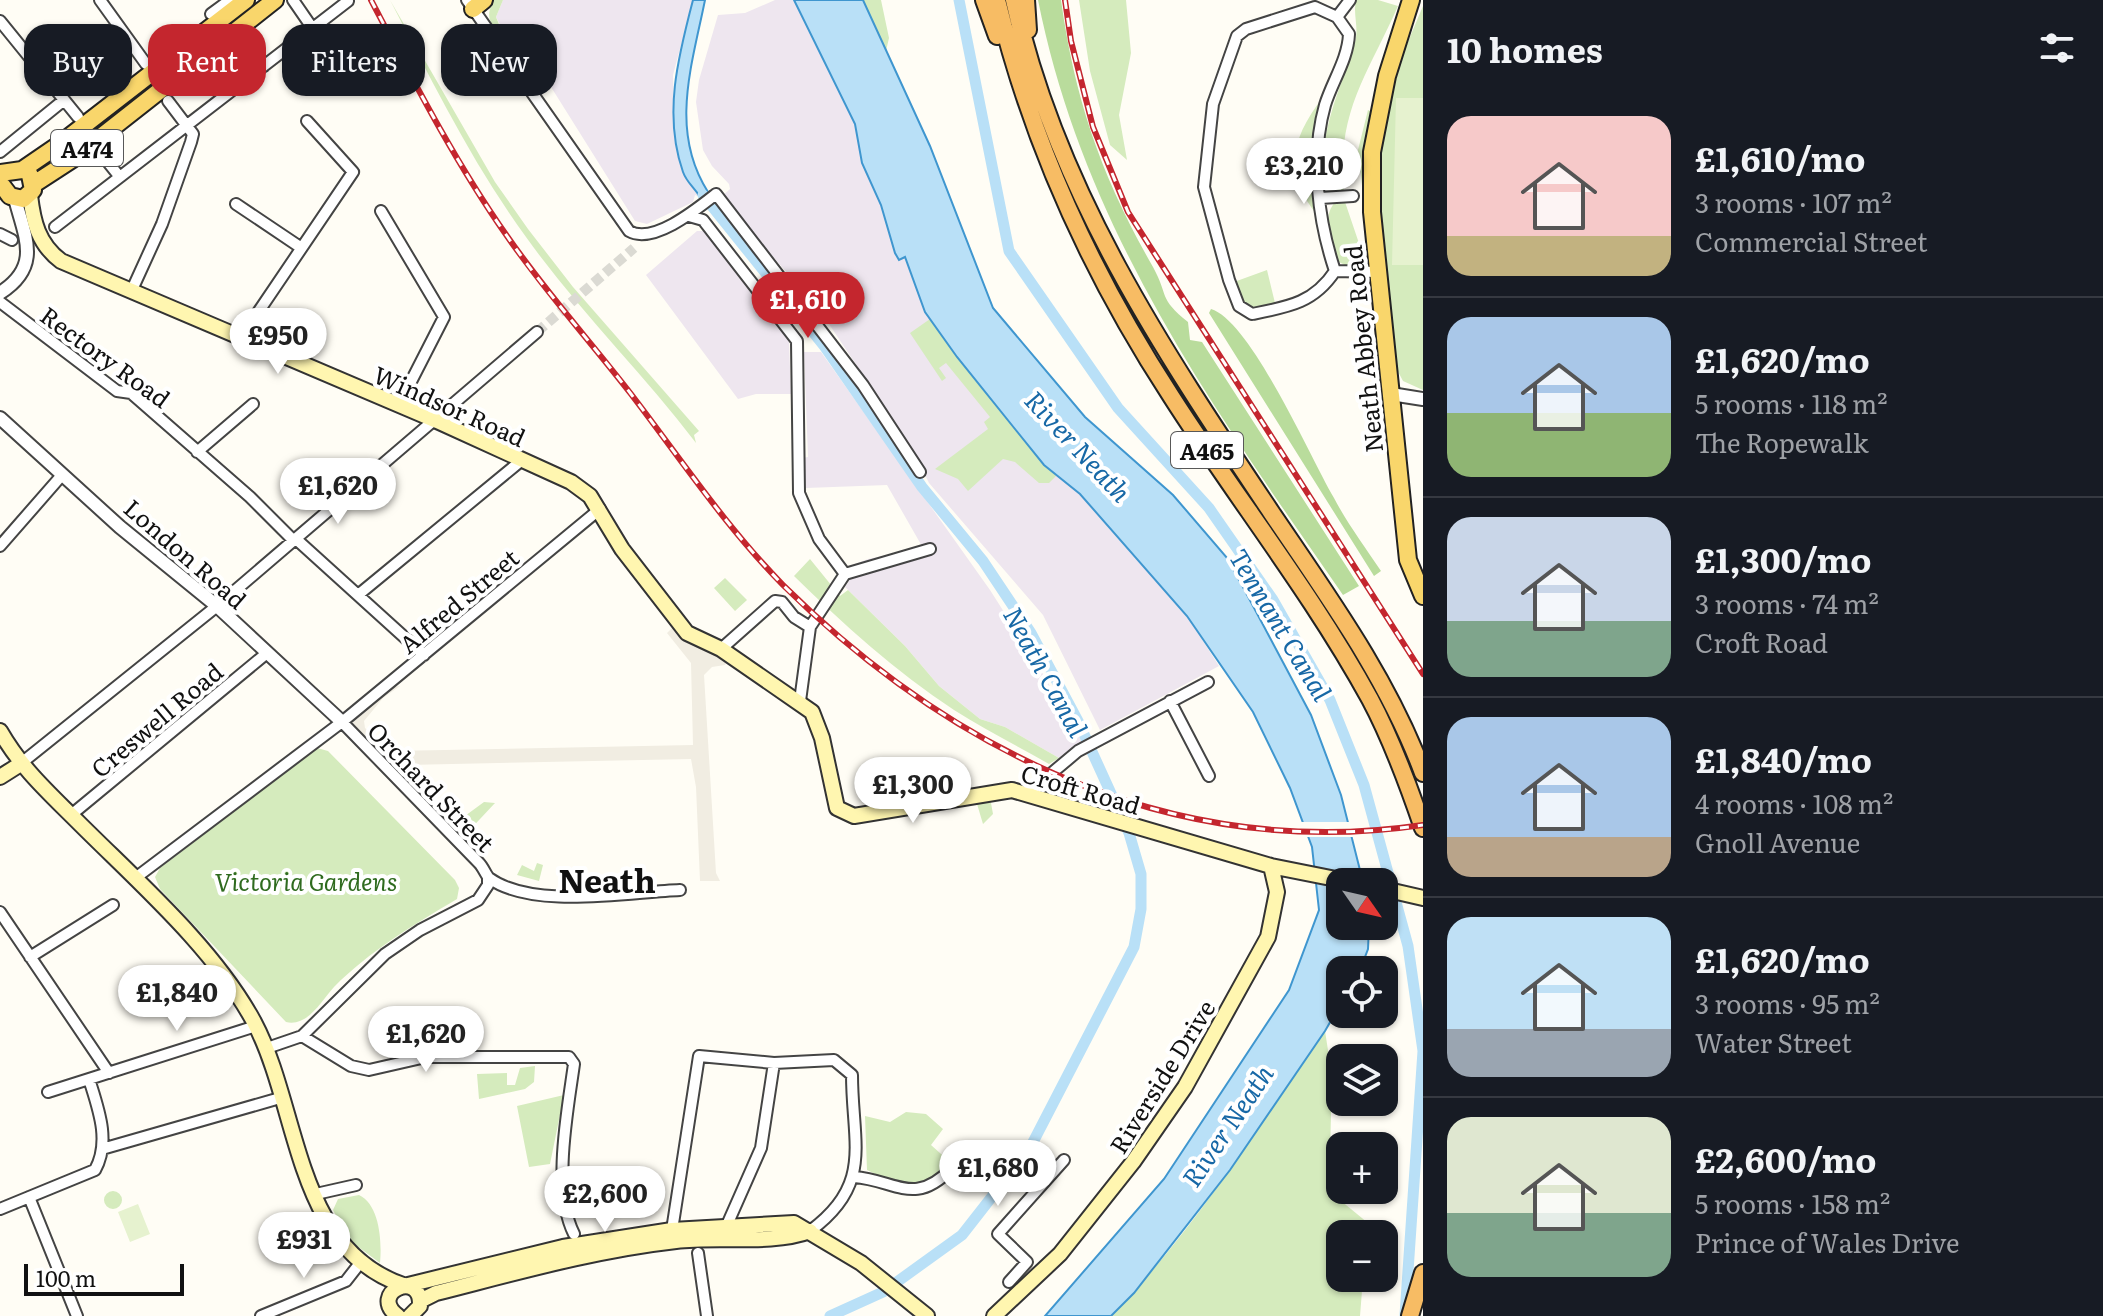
<!DOCTYPE html>
<html lang="en">
<head>
<meta charset="utf-8">
<style>
	body { margin:0; font-family:Literata,serif; background:#242831; color:#f1f3f6; height:100vh; display:flex; flex-direction:column; font-size:30px; white-space:nowrap }
	* { box-sizing:border-box; margin:0 }
	p { font-size:26px; color:#9ea1a6 }
	.icon { flex:none; width:44px; height:44px; fill:none; stroke:currentColor; stroke-width:2; stroke-linecap:round; stroke-linejoin:round }
	.map { position:relative; flex:1; overflow:hidden }
	.panel { display:flex; flex-direction:column; background:#171b24; width:680px }
	.panel>* { flex:none }
	.top-card { position:absolute; left:24px; top:24px; width:760px; height:72px; display:flex; gap:16px }
	.needle { width:52px; rotate:124deg }
	.fabs { position:absolute; left:1326px; top:868px; display:grid; gap:16px }
	.fabs a { display:grid; place-items:center; width:72px; height:72px; border-radius:16px; background:#171b24; box-shadow:0 2px 6px #0004; font-size:40px }
	.scale { position:absolute; left:24px; bottom:20px; width:160px; box-sizing:border-box; padding-left:8px; border:4px solid #111; border-top:0; font-size:22px; line-height:28px; white-space:nowrap; color:#111; -webkit-text-stroke:6px #fff; paint-order:stroke }
	.price { position:absolute; translate:-50% -68px; padding:0 18px; border-radius:28px; background:#fff; color:#222; font-size:26px; line-height:52px; filter:drop-shadow(0 2px 4px #0008) }
	.price::after { content:''; position:absolute; left:50%; top:48px; width:24px; height:18px; margin-left:-12px; background:inherit; clip-path:polygon(0 0,100% 0,50% 100%) }
	.price.current { background:#c4262e; color:#fff }
	ul { padding:0; list-style:none }
	li { display:flex; align-items:center; gap:24px; height:200px; padding:0 24px }
	li+li { border-top:2px solid #363941 }
	li span { display:grid; place-items:center; flex:none; width:224px; height:160px; border-radius:24px; color:#555 }
	li>.icon { margin-inline-start:auto }
	span .icon { width:96px; height:96px; fill:#fffc; stroke-width:1 }
	li b { font-size:34px }
	h2 { display:flex; justify-content:space-between; align-items:center; height:96px; padding:0 24px; font-size:34px }
	.chip { padding:0 28px; border-radius:24px; background:#171b24; box-shadow:0 2px 6px #0004; font-size:28px; line-height:72px }
	.chip.current { background:#c4262e; color:#fff }
	main { display:flex; flex:1; min-height:0 }
	.map>svg:first-child { display:block }
	.industrial { fill:#eee6ef }
	.green { fill:#d5ebbd }
	.forest { fill:#b9dc9c }
	.pitch { fill:#e6f2cf }
	.plaza { fill:#f1ede2 }
	.water { fill:#b9e0f7; stroke:#3f96cf; stroke-width:2 }
	.pier { fill:#fffdf5 }
	.lines { fill:none; stroke-linecap:round; stroke-linejoin:round }
	.canal { stroke:#b9e0f7; stroke-width:11 }
	.minor-tunnel { stroke:#dbdad3; stroke-width:10; stroke-dasharray:10 5; stroke-linecap:butt }
	.minor-casing { stroke:#444; stroke-width:14 }
	.tertiary-casing { stroke:#444; stroke-width:16 }
	.secondary-casing { stroke:#333; stroke-width:18 }
	.primary-casing { stroke:#222; stroke-width:20 }
	.trunk-casing { stroke:#222; stroke-width:20 }
	.minor { stroke:#fff; stroke-width:10 }
	.tertiary { stroke:#fff; stroke-width:12 }
	.secondary { stroke:#fff6b0; stroke-width:14 }
	.primary { stroke:#f9d66b; stroke-width:16 }
	.trunk { stroke:#f7bc64; stroke-width:16 }
	.rail-casing { stroke:#c4262e; stroke-width:6 }
	.rail { stroke:#fff; stroke-width:3; stroke-dasharray:9; stroke-linecap:butt }
	.labels { text-anchor:middle; dominant-baseline:central; stroke-width:8; stroke-linejoin:round; paint-order:stroke }
	.shield { fill:#fff; stroke:#585858; stroke-width:2 }
	.shield-label { font-size:22px; font-weight:bold; fill:#111 }
	.street-label { font-size:24px; fill:#111; stroke:#fff }
	.park-label { font-size:24px; font-style:italic; fill:#2f6b1f; stroke:#fff }
	.water-label { font-size:26px; font-style:italic; fill:#1768a6; stroke:#fff }
	.district-label { font-size:32px; font-weight:bold; fill:#111; stroke:#fff }
</style>
</head>
<body>
<main>
<div class="map">
<svg width="1423" height="1316" viewBox="0 0 1423 1316">
	<rect width="100%" height="100%" fill="#fffdf5"/>
	<path class="industrial" d="M503,0H693L673,75L674,121L682,160L700,197L695,195L693,202L647,224L635,221L541,71L528,77L496,17Z
		M775,0H794L808,25L855,124L862,163L881,205L895,253L899,260L904,256L925,312L1044,465L1080,494L1187,616L1219,666L1100,730L1043,615L929,483L911,447L821,312L721,197L730,189L729,184L712,166L703,150L696,102L699,80L718,15L745,13Z
		M697,231H706L789,342L791,394H756L738,399L646,275Z
		M804,352H821L990,590L1039,667L1082,742L1059,758L1005,727L980,719L939,686L905,646L845,587L849,581L847,567L868,559L923,548L887,485L806,488L802,458L808,457Z"/>
	<path class="green" d="M390,0L495,182L528,229L573,287L699,431L694,435L696,443C642,372 578,310 526,237C472,163 432,81 390,0Z
		M494,0H503L496,17L507,44C497,28 481,22 494,0Z
		M863,0H881L889,38L886,51Z
		M1079,0H1126L1131,53L1119,115L1127,160L1110,145L1090,71Z
		M1356,0H1378L1398,6C1368,74 1336,112 1344,190L1341,192C1297,171 1350,69 1356,38C1358,25 1353,13 1356,0Z
		M1423,6V390L1403,381L1394,364C1388,292 1369,193 1382,123C1390,82 1407,44 1423,6Z
		M1324,96L1311,154L1318,216C1282,173 1291,138 1324,96Z
		M1368,110L1370,111L1366,151L1365,212L1358,150Z
		M1336,201L1345,202L1364,258L1349,267L1335,260C1330,240 1321,217 1336,201Z
		M1267,270L1275,303L1254,307L1245,305L1234,282Z
		M930,319L1005,417L1056,476L1049,483H1039L1015,462L1003,459L968,491L958,479L935,469L988,429L984,422L990,417L946,363L939,368L946,378L942,381L910,333Z
		M810,559L840,596L848,590L905,646L939,686L980,719L1005,727L1059,758L1049,764C1017,746 984,729 954,710C896,672 843,624 794,576Z
		M725,578L747,600L735,611L714,588Z
		M317,748L328,751L455,880L459,888L457,899C413,925 370,951 334,987C321,1001 308,1027 286,1022L160,889L155,877L160,868Z
		M484,802L495,803L465,835L454,824Z
		M987,802L991,803L993,814L983,824L977,804Z
		M537,863L543,865L539,881L517,875L522,865L534,871Z
		M1325,1031L1332,1076L1329,1191L1368,1223L1367,1234H1340V1278H1363L1360,1316H1111C1194,1231 1258,1128 1325,1031Z
		M535,1066L534,1082L525,1089L479,1099L477,1074L507,1073V1085H515L520,1068Z
		M564,1095L550,1164L529,1167L517,1106Z
		M906,1112L926,1114L943,1129L931,1145L950,1162L922,1185L894,1183L867,1170L865,1116L890,1122Z
		M104 1200a9 9 0 1 1 18 0a9 9 0 1 1-18 0Z
		M359,1195C380,1205 382,1242 380,1263L349,1240L333,1210L338,1199Z"/>
	<path class="forest" d="M1038,0H1061C1075,101 1102,178 1153,267C1169,296 1158,298 1188,322L1190,340L1202,342L1359,586L1343,595C1212,406 1084,230 1038,0Z
		M1211,309C1251,321 1311,459 1334,498C1347,523 1365,547 1381,571L1374,576L1209,313Z"/>
	<path class="pitch" d="M1396,98H1423V265H1392Z
		M138,1204L150,1234L130,1242L118,1212Z"/>
	<path class="plaza" d="M674,626L729,658L725,665L712,667L704,675L716,873L720,881H700L696,787L691,759L406,765L405,770L439,807L435,810L351,724L394,687L400,686L383,698L364,721L365,728L392,751L693,745L691,663L667,633Z"/>
	<path class="water" d="M693,0H705C692,65 669,131 708,192L700,197C694,187 687,183 683,172C663,115 678,57 693,0Z
		M794,0H863L930,146L993,308L1085,417L1173,495L1228,559L1311,715L1341,795L1363,882H1340V926H1369L1368,949L1360,970H1340V1005L1325,1031L1230,1170L1134,1293L1111,1316H1045L1164,1179L1289,990L1319,910L1312,847L1290,788L1253,712L1187,616L1080,494L1044,465L957,357L925,312L905,257L899,260L895,253L881,205L862,163L855,124Z"/>
	<path class="pier" d="M1298,822H1353L1357,837H1304Z"/>
	<g class="lines">
		<path class="canal" d="M959,0L1009,251L1118,408L1209,508L1273,600L1330,700L1364,785L1408,946L1423,1051L1405,1315
			M703,195L825,347L922,487L983,561L1031,633L1078,721L1129,833L1141,874V909L1134,947L1030,1148L962,1235L883,1292L830,1316"/>
		<path class="minor-tunnel" d="M537,332L634,248"/>
		<g class="minor-casing">
			<path id="minor" d="M100,0L146,64
				M293,0L313,29
				M467,0L629,231C653,245 697,209 716,194L863,385L920,472
				M1315,7L1337,17L1349,34C1348,59 1332,82 1325,105C1310,158 1318,220 1335,271C1314,303 1288,307 1252,314L1239,306L1229,280L1204,187L1213,104L1237,36L1246,29Z
				M211,14L230,0
				M1337,17L1350,0
				M0,21L78,117
				M246,41L264,66
				M0,152L64,100
				M103,156L119,176
				M1320,198L1353,196
				M236,204L300,247
				M381,211L444,317L399,405
				M689,216L703,220L797,341L799,493L819,539L845,574
				M55,227L348,1
				M0,234L12,240
				M1335,271L1378,272
				M131,292L162,224L191,142L193,134L168,101
				M0,302L117,391L131,393L250,497L294,541
				M240,339L353,172L307,121
				M197,452L253,404
				M296,539L424,655
				M0,546L62,475
				M845,574L930,549
				M358,595L522,460
				M721,649L775,601L782,602L794,617L810,627
				M800,701L810,627L845,574
				M1170,701L1209,776
				M342,722L479,863C483,867 486,875 489,878C533,910 628,892 680,890
				M19,765L217,606L537,332
				M1028,793L1078,751L1208,682
				M71,815L267,653
				M134,879L342,722L600,509
				M0,912L109,1073
				M30,957L113,905
				M302,1036L351,1066L369,1070L426,1057H569L574,1064C567,1114 552,1190 574,1234
				M267,1048L302,1036L385,954L420,930L478,900L488,885V878
				M48,1092L256,1026
				M102,1149L280,1098
				M854,1177C896,1180 914,1207 951,1169
				M316,1194L356,1185
				M29,1197L77,1316
				M0,1209L95,1170C111,1141 98,1108 89,1079
				M727,1225L761,1148L774,1063
				M672,1230L699,1056L774,1063L834,1060L852,1075C852,1143 874,1184 810,1231
				M698,1253L707,1316
				M1009,1282L1027,1262L998,1234L1064,1160
				M261,1316L346,1281L360,1263"/>
		</g>
		<g class="tertiary-casing">
			<path id="tertiary" d="M0,293C41,267 26,239 15,199
				M1391,394L1423,399
				M0,418L120,527L217,606L342,722"/>
		</g>
		<g class="secondary-casing">
			<path id="secondary" d="M30,195C33,221 38,244 61,261L437,421L571,482L590,496L622,549L687,633L721,649L812,712L822,738L837,808L854,816L1012,790L1271,866L1351,882
				M0,731C22,769 47,791 78,822C138,882 214,948 254,1022C300,1108 294,1248 403,1285
				M0,777L19,765
				M1384,889L1423,898
				M408,1285L563,1247L672,1230L794,1223L861,1263L927,1316
				M420,1301L436,1293C515,1273 595,1250 676,1241C718,1236 772,1245 810,1231
				M398,1316C367,1293 422,1268 420,1306L410,1316
				M994,1316L1060,1254L1133,1162L1185,1087L1268,937L1277,892L1271,866"/>
		</g>
		<g class="primary-casing">
			<path id="primary" d="M1411,0L1387,76L1372,152V212L1408,560L1423,596
				M473,9L484,0
				M0,173L22,170L60,144L246,0
				M0,183L10,196L23,199L33,190L30,175
				M34,184L74,158L275,0"/>
		</g>
		<g class="trunk-casing">
			<path id="trunk" d="M984,0L997,36
				M997,0C1031,141 1092,275 1171,396C1236,498 1312,593 1370,699C1392,740 1408,784 1423,828
				M1014,0C1056,191 1164,352 1271,512C1327,595 1388,678 1423,773
				M1026,0L1028,30
				M1410,1316L1423,1273"/>
		</g>
		<use href="#minor" class="minor"/>
		<use href="#tertiary" class="tertiary"/>
		<use href="#secondary" class="secondary"/>
		<use href="#primary" class="primary"/>
		<use href="#trunk" class="trunk"/>
		<g class="rail-casing">
			<path id="rail" d="M371,0C413,80 455,162 507,236C545,291 590,341 631,394C680,458 726,527 783,585C956,756 1177,861 1423,825
				M1065,0L1071,41L1093,127L1128,212L1423,674"/>
		</g>
		<use href="#rail" class="rail"/>
	</g>
	<g class="labels">
		<g class="shield">
			<rect x="51" y="130" width="72" height="36" rx="6"/>
			<rect x="1171" y="432" width="72" height="36" rx="6"/>
		</g>
		<g class="shield-label">
			<text x="87" y="148">A474</text>
			<text x="1207" y="450">A465</text>
		</g>
		<g class="street-label">
			<text transform="translate(1362 349) rotate(-96)">Neath Abbey Road</text>
			<text transform="translate(106 356) rotate(36)">Rectory Road</text>
			<text transform="translate(450 405) rotate(24)">Windsor Road</text>
			<text transform="translate(186 553) rotate(41)">London Road</text>
			<text transform="translate(458 600) rotate(-40)">Alfred Street</text>
			<text transform="translate(156 719) rotate(-40)">Creswell Road</text>
			<text transform="translate(432 786) rotate(46)">Orchard Street</text>
			<text transform="translate(1081 788) rotate(16)">Croft Road</text>
			<text transform="translate(1161 1076) rotate(-58)">Riverside Drive</text>
		</g>
		<g class="park-label">
			<text x="306" y="880">Victoria Gardens</text>
		</g>
		<g class="water-label">
			<text transform="translate(1079 445) rotate(47)">River Neath</text>
			<text transform="translate(1282 624) rotate(59)">Tennant Canal</text>
			<text transform="translate(1047 671) rotate(61)">Neath Canal</text>
			<text transform="translate(1226 1125) rotate(-56)">River Neath</text>
		</g>
		<g class="district-label">
			<text x="607" y="879">Neath</text>
		</g>
	</g>
</svg>
<div class="fabs">
<a><svg class="needle" viewBox="-14 -14 28 28"><path d="M0-13l5 13h-10z" fill="#e53935"/><path d="M0 13l5-13h-10z" fill="#9ea1a6"/></svg></a>
<a><svg class="icon" aria-label="locate" viewBox="0 0 24 24"><circle cx="12" cy="12" r="6"/><path d="M12 2v4M12 18v4M2 12h4M18 12h4"/></svg></a>
<a><svg class="icon" aria-label="layers" viewBox="0 0 24 24"><path d="M12 4l9 5-9 5-9-5zM3 14l9 5 9-5"/></svg></a>
<a>+</a>
<a>−</a>
</div>
<div class="scale">100 m</div>
<b class="price" style="left:1304px;top:206px">£3,210</b>
<b class="price current" style="left:808px;top:340px">£1,610</b>
<b class="price" style="left:278px;top:376px">£950</b>
<b class="price" style="left:338px;top:526px">£1,620</b>
<b class="price" style="left:913px;top:825px">£1,300</b>
<b class="price" style="left:177px;top:1033px">£1,840</b>
<b class="price" style="left:426px;top:1074px">£1,620</b>
<b class="price" style="left:998px;top:1208px">£1,680</b>
<b class="price" style="left:605px;top:1234px">£2,600</b>
<b class="price" style="left:304px;top:1280px">£931</b>
<div class="top-card">
<a class="chip">Buy</a>
<a class="chip current">Rent</a>
<a class="chip">Filters</a>
<a class="chip">New</a>
</div>
</div>
<section class="panel">
<h2>10 homes<svg class="icon" aria-label="filters" viewBox="0 0 24 24"><path d="M4 7h16M4 17h16"/><circle cx="9" cy="7" r="2"/><circle cx="15" cy="17" r="2"/></svg></h2>
<ul>
<li><span style="background:linear-gradient(#f6c9c9 75%,#c2b280 0)"><svg class="icon" aria-label="home" viewBox="0 0 24 24"><path d="M3 11l9-7 9 7M6 9v11h12V9"/></svg></span><div><b>£1,610/mo</b><p>3 rooms · 107 m²</p><p>Commercial Street</p></div></li>
<li><span style="background:linear-gradient(#a9c7e8 60%,#8fb573 0)"><svg class="icon" aria-label="home" viewBox="0 0 24 24"><path d="M3 11l9-7 9 7M6 9v11h12V9"/></svg></span><div><b>£1,620/mo</b><p>5 rooms · 118 m²</p><p>The Ropewalk</p></div></li>
<li><span style="background:linear-gradient(#c9d6e8 65%,#7fa58c 0)"><svg class="icon" aria-label="home" viewBox="0 0 24 24"><path d="M3 11l9-7 9 7M6 9v11h12V9"/></svg></span><div><b>£1,300/mo</b><p>3 rooms · 74 m²</p><p>Croft Road</p></div></li>
<li><span style="background:linear-gradient(#a9c7e8 75%,#b9a48a 0)"><svg class="icon" aria-label="home" viewBox="0 0 24 24"><path d="M3 11l9-7 9 7M6 9v11h12V9"/></svg></span><div><b>£1,840/mo</b><p>4 rooms · 108 m²</p><p>Gnoll Avenue</p></div></li>
<li><span style="background:linear-gradient(#bfe0f5 70%,#9aa5b1 0)"><svg class="icon" aria-label="home" viewBox="0 0 24 24"><path d="M3 11l9-7 9 7M6 9v11h12V9"/></svg></span><div><b>£1,620/mo</b><p>3 rooms · 95 m²</p><p>Water Street</p></div></li>
<li><span style="background:linear-gradient(#dfe7d0 60%,#7fa58c 0)"><svg class="icon" aria-label="home" viewBox="0 0 24 24"><path d="M3 11l9-7 9 7M6 9v11h12V9"/></svg></span><div><b>£2,600/mo</b><p>5 rooms · 158 m²</p><p>Prince of Wales Drive</p></div></li>
</ul>
</section>
</main>
</body>
</html>
